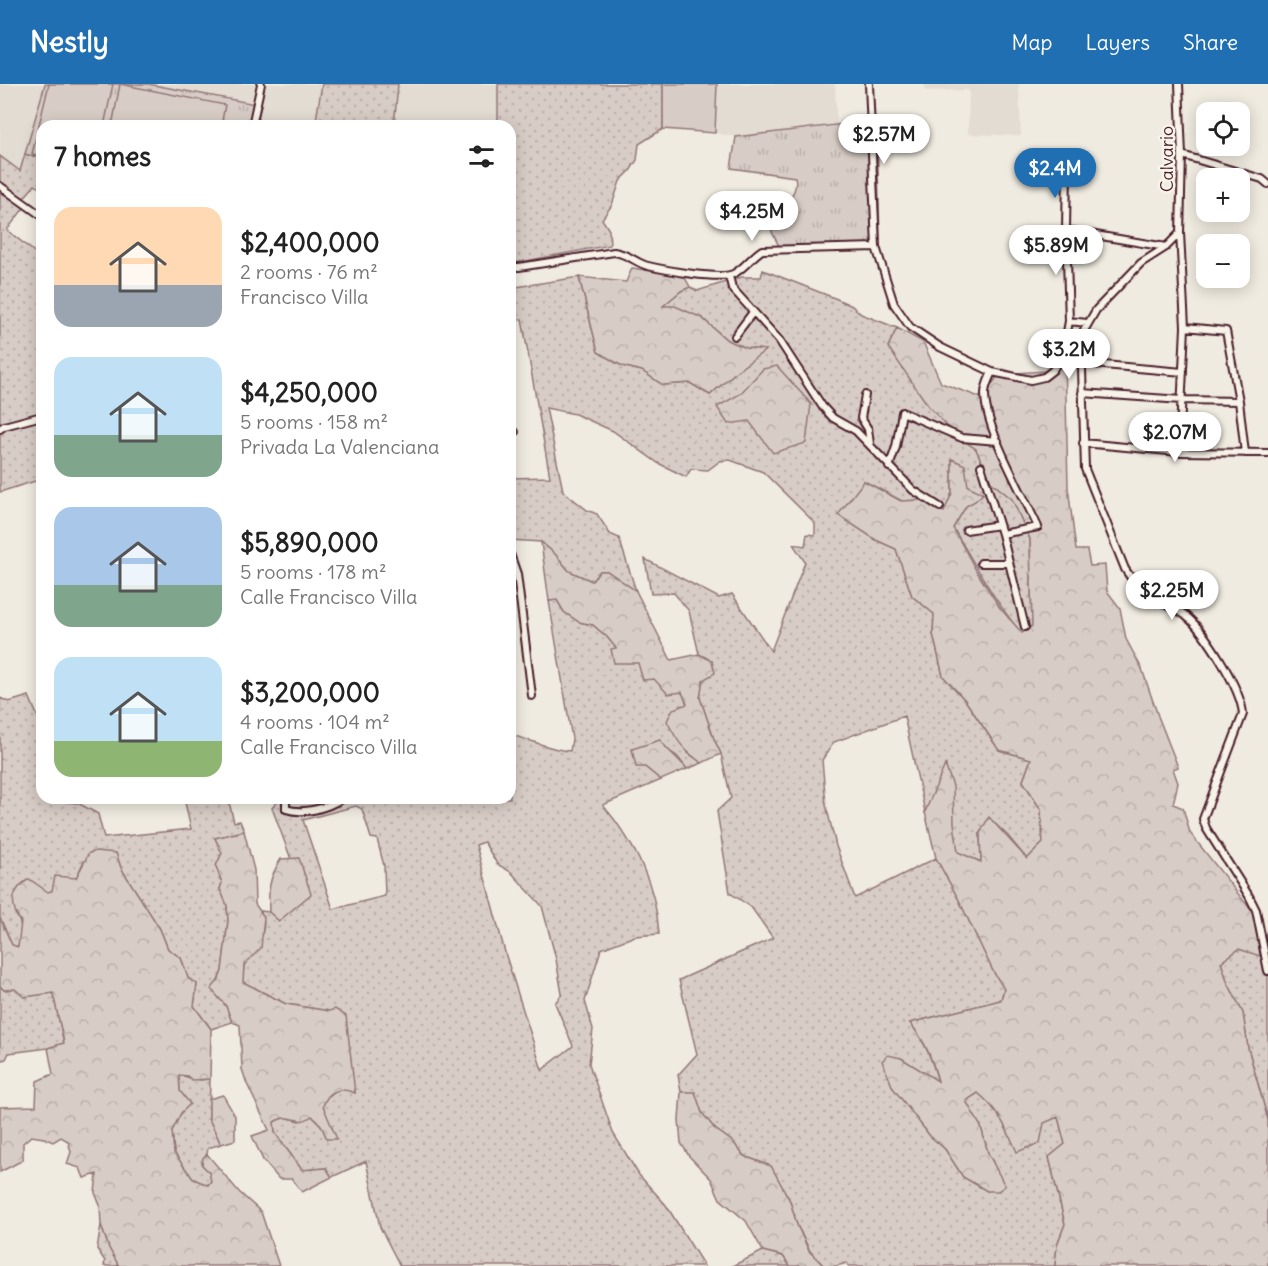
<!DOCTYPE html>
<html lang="en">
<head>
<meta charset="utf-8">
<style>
	body { margin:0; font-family:Delius,sans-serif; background:#f2f2f2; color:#222; height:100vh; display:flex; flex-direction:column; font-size:22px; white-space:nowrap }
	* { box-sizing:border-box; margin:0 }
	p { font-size:20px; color:#767676 }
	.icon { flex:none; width:33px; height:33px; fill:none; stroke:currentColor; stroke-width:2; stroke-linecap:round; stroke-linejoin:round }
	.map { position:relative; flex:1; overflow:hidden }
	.details { position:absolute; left:36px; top:36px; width:480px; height:684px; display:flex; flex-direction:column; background:#fff; border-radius:18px; box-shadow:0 3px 15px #0003 }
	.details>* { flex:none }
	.tools { position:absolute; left:1196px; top:18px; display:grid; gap:12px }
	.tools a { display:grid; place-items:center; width:54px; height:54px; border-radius:12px; background:#fff; box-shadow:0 3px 15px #0003; font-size:30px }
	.price { position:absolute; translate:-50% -51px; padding:0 14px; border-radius:21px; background:#fff; color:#222; font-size:20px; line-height:39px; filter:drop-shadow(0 2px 3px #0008) }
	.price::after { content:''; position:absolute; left:50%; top:36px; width:18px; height:14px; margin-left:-9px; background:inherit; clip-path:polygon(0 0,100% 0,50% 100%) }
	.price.on { background:#1f6fb2; color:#fff }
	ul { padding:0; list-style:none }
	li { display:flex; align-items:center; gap:18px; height:150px; padding:0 18px }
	li span { display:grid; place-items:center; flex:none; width:168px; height:120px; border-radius:18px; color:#555 }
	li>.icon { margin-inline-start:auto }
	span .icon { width:72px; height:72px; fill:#fffc; stroke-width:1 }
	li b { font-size:26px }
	h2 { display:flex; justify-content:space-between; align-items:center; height:72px; padding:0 18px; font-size:26px }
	header { display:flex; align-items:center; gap:36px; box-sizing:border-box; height:84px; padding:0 30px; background:#1f6fb2; color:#fff }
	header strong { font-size:28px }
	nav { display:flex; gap:33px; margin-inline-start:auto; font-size:21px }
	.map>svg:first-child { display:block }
	.built { fill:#e3dcd2 }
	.grass { fill:url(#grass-dots); stroke:#917678; stroke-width:1.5; fill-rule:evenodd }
	.forest { fill:url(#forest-crowns); stroke:#917678; stroke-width:1.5 }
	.park { fill:url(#park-tufts); stroke:#917678; stroke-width:1.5 }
	.pitch { fill:#d8cdc6; stroke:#917678; stroke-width:1.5 }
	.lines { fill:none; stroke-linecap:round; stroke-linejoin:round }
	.minor-casing { stroke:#4a1f2b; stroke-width:10 }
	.minor { stroke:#f7f3e8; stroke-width:6 }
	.labels { text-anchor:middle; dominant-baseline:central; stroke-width:5; stroke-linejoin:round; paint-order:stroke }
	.street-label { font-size:18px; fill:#4a1f2b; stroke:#f7f3e8 }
</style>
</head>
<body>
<header>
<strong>Nestly</strong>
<nav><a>Map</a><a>Layers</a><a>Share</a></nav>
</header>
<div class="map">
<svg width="1268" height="1182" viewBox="0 0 1268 1182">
	<defs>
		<pattern id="grass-dots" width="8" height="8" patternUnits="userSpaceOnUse" patternTransform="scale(1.5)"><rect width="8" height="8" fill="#d8cdc6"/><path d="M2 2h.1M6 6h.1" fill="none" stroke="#bbb0aa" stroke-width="1.8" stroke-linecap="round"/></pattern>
		<pattern id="forest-crowns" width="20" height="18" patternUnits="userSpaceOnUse" patternTransform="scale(1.5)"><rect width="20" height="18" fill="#d8cdc6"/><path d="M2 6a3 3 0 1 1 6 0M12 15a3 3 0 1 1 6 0" fill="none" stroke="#bbb0aa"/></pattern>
		<pattern id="park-tufts" width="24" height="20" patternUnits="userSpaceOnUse" patternTransform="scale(1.5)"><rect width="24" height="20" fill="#d8cdc6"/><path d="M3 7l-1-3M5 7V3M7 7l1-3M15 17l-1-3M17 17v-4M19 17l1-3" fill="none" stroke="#bbb0aa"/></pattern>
	</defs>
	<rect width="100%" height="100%" fill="#f0ebe0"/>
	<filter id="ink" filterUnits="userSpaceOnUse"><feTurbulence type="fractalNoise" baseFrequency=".0167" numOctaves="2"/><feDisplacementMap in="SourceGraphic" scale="12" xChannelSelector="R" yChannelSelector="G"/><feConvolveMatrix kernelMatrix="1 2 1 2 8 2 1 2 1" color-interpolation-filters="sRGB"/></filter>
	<g filter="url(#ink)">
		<path class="built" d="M0,0H45L20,87L14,84L0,72Z
			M148,0H322L315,42H256L260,21Z
			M398,0H498V42H394Z
			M717,0H835L837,41L736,53L715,49Z
			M925,0H1019L1021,52L968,50L969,6L925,7Z"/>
		<path class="grass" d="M322,0H398L394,42H315Z
			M498,0H663V45L639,60L637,76L630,87L620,97L612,121L602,135L609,146L610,161L510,180V42H498Z
			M25,70L42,75V106L35,101L22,116L27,120L7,146L42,174V395L0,408V72L20,87Z
			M763,186L837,215L852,222L861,230L897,244L888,263L957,352L976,365L991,398L1012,414L1030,455L1032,542L1022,550C993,515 976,482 953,444L966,422L975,417L982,409L968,402L952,376V409L944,429L921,416L902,417L864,397L876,456L896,465L912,512L934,530L933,550L943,592L965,616L999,666L1031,675L1023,697L1041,726L1043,759L1027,775L1008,752L989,734L980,749L981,778L957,768L946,682L925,728L904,632L834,658L822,676L826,721L836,762L855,814L936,774L958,814L993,887L1004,904L1001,916L910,939C925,958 932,975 938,998L901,974L912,1028L930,1052L945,1065L963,1093L987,1107L1004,1101L988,1069L981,1043L966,1017L978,1009C998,1025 1007,1045 1017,1067L1044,1038L1058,1033L1065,1060L1049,1073L1065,1140L1057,1161L1055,1182H849L847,1179L836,1182H824L810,1167L797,1141L790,1117L771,1082L744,1072L733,1058L715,1045L702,1029L695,1009L681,1008L678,991L697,970L679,896L773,854L751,823L730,809L717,727L731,714L721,670L714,655L700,614L702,596L712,577L699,570L689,527L674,509L651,510L645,475L719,514L732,510L771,567L805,478L793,460L805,462L807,450L815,451V439L763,388L730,376L720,377L708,386L691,385L686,393L658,379L613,347L575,330L546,324L563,407L587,426L597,430L610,450L619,454L636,507L607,487H600L592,497L569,487L555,470L541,458L510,456V394L550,393L522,235L510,236V204L579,193L598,268L622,282L642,287L663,301L690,299L710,311L738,286L765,266L746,264L727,256L702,234L662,222L681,207L690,203L697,207L742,193H761Z
			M557,516L564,528L579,538L593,541L607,553L616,564L638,579L654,595L682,608L687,620L688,669L702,679L687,685L677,672L667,666L645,683L661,696L603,721C635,760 656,799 659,850L635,852L601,865L585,917L593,945L589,980L613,1049L639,1091L666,1121L704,1182H400L380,1143L366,1077L332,1093L326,1084L302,1086L275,1049L274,1038C284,1032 289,1033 299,1037L312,1032L321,1041L327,1055V1034L323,1022L326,1013L344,1004L355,1008L329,927L286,920L243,898C243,891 243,884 245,879C253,862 272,846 260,827L269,828L279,837L299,775H291L272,724L279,716V714H510V651C531,655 549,666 570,667L572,655L549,517ZM356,722L362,725L371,754L377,755L384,782L385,812L333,825L303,736ZM484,758L497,780L511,788L542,822L556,875L562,910L555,919L573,962L542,986L506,872L476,761Z
			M29,612L42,643V714H65L66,718L78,719L98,730L104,754L191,745L184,714H228L234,738L240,737L244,747L215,754L222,769L216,782L222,799L220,805L227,821L228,837L222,887L218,897L219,913L226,922L232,938L211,945L194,922L197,900L188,894L181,874L168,865L160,845L121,784L116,769L84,777L76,794L15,829C23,841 22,849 18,863L12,861L0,834V614L9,618Z
			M1239,865L1268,874V1036L1248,964L1243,929L1227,897L1221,878Z
			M0,902L4,906L15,905L24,913L53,909L64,959L48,964L9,969L6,975L0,977Z
			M179,991L200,996L210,995L209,1035L221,1060L208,1064L207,1070L203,1074L202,1081L210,1088L211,1097L208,1101L193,1095L174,1069L172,1047L181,1029Z
			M101,1141L109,1164L119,1182H104L105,1177L97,1165Z
			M763,1167L783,1172L790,1182H732Z"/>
		<path class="forest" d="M632,184L684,192L690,203L681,207L663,222H675L702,234L727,256L746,264L766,266L738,286L710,311L690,299L663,301L642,287L622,282L598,268L579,193L626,198Z
			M897,244L923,258L941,299L982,314L1003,285L1016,289L1045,287L1065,272L1068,403L1076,466H1087L1090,482L1105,481L1107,507L1120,524L1126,555L1142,585L1158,632L1178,683L1173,685L1178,699L1173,720L1183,724L1190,749L1251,826L1256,841L1260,872L1239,865L1221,878L1227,897L1243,929L1248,964L1268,1036V1182H1055L1057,1161L1065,1140L1049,1073L1065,1060L1058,1033L1044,1039L1040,1059L1017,1068C1007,1045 998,1025 978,1009L966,1017L981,1043L988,1069L1005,1102L998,1107H987L963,1093L945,1065L930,1052L893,1004L882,977L888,971L901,974L938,997C932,974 925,957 910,939L1001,916L1004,905L993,887L958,814L936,774L925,728L945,681L953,702L954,739L958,768L981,778L980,749L989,733L1027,775L1043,759L1041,726L1023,697L1031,675L999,666L965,616L943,592L933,550L934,530L912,512L896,465L876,456L838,431L864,397L901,417L921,416L944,428L952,409V375L965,381L968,402L983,410L975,417L966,422L953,444L977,488L1000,524L1022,549L1032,542L1030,455L1012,415L991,398L976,365L957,352L929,323L888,263Z
			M777,282L811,320L806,359L773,369L749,337L728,340L717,323L740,310L763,285Z
			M541,458L555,470L569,487L592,497L600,487H607L636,507L671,576L699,570L712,577L715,589L703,596L700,614L714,655L721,670L702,679C683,666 677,657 667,637L673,625L687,620L682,608L668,610L654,595L643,596L638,579H614L611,565L616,564L607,553L593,541L579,538L564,528L557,516L549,517Z
			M660,656C668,667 678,674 687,685L661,696L645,683H636L632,665Z
			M244,747L254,786L255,820L264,833L261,864L244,881L243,898L286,920L329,927L335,925L346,932L355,1009C341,1003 328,1006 323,1022L337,1055H327L321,1041L312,1032C296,1044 292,1027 274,1038L275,1049L302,1086L326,1084L332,1093L302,1108L292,1095H279L263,1076L252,1052L269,1046L247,1000L242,985L240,941L232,938L226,922L211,905L218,897L222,887L228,837L227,821L220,805L222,799L216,782L222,769L215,754Z
			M96,767L116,769L121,784L160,845L168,865L181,874L188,894L197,900L194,922L211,945L210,995L192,996L187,992L179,991L180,1007L190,1020L181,1029L172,1047L174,1069L193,1095L208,1101L211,1097L209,1088L202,1081L203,1074L207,1070L239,1108L261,1128L279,1182H119L109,1164L101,1141L100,1121L95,1109L97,1090L84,1094L80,1084L67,1080L71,1068L68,1057L61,1053L53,1058L44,1054L31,1052L23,1059V1076L0,1088V1023L36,1022L37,997L53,990L48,964L64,959L53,909L24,913L15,905L4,906L0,902V834L12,861L18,863L21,838C9,820 11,806 29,795L48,808L52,807L55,792L76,794L89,769Z
			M299,774L311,810L279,837L269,828C268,805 269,794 281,775Z
			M681,1008H695L702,1029L715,1045L733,1058L744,1072L771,1082L790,1117L797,1141L809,1167L824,1182H790L783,1172L763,1167L746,1137L720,1115L711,1095L689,1072L681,1059L679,1036Z
			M223,1011L235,1032V1056L221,1060L209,1035V1015Z"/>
		<path class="park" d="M45,0H148L261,21L256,42H42V75L25,70Z
			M860,38L861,46L877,47L880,155L876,163L781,166L772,148V136C781,124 800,109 795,93L731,84L736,53Z"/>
		<path class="pitch" d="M49,0H113L104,42H42V72L32,70Z
			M120,0L225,21L221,42H112Z
			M663,0H717L715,49L663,45Z"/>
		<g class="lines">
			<g class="minor-casing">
				<path id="minor" d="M869,0L876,163L894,220L910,243L940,263L992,288L1031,296L1044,293L1053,286L1064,265L1069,237L1066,146L1067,84
					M252,42L261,0
					M1182,71L1262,95L1268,100
					M0,102L42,132
					M1066,146L1166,163
					M1180,149L1166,163L1141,179L1096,226L1081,252L1085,385L1125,485C1138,506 1149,511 1170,523C1175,526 1182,528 1186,532C1206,548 1241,605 1243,630L1203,735L1206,744L1249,812L1256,826L1268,887
					M510,183H519L614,168C629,170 636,179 648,182C665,186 719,196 733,190C744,185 751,173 762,166L876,163
					M729,192L732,204L779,256L822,322L833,334L856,347L913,406L940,423
					M1069,237L1087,239
					M1185,243L1226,247L1239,317L1245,369
					M735,252L753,228
					M1081,279L1183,288
					M992,288C989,295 985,302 985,310C985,345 1023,410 1038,443L1002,450
					M1082,309L1182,316L1239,317
					M865,311L861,334L868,345L870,360
					M0,345L4,342L42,332
					M510,348H515
					M1083,359L1179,368L1268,369
					M1179,368L1185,243L1180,149L1182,71L1179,0
					M981,382L1002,450L1025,543
					M889,383L896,363L902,328L962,354L998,357
					M966,446L999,441
					M510,470L517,490L532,612
					M981,479H1009
					M286,714V725C304,731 327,724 343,714"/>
			</g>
			<use href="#minor" class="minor"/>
		</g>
	</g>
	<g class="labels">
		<g class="street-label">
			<text transform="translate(1166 75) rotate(-90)">Calvario</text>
		</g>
	</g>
</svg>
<div class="tools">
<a><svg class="icon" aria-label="locate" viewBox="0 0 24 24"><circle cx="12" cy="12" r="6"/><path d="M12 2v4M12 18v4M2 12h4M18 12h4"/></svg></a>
<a>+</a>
<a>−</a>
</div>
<b class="price" style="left:884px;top:81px">$2.57M</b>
<b class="price on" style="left:1055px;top:115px">$2.4M</b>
<b class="price" style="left:752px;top:158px">$4.25M</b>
<b class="price" style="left:1056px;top:192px">$5.89M</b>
<b class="price" style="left:1069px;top:296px">$3.2M</b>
<b class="price" style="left:1175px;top:379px">$2.07M</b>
<b class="price" style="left:1172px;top:537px">$2.25M</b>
<section class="details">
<h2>7 homes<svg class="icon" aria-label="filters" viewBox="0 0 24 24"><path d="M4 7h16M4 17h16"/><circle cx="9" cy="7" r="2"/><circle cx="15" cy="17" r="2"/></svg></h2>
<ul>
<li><span style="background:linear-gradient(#ffd9b3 65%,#9aa5b1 0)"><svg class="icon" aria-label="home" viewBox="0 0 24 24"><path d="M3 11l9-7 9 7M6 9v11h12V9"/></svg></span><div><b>$2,400,000</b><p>2 rooms · 76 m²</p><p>Francisco Villa</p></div></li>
<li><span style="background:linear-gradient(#bfe0f5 65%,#7fa58c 0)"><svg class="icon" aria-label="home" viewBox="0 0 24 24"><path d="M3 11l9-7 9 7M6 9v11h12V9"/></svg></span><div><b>$4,250,000</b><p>5 rooms · 158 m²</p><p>Privada La Valenciana</p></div></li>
<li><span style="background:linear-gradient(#a9c7e8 65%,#7fa58c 0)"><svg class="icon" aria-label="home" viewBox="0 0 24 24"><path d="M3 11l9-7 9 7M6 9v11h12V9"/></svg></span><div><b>$5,890,000</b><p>5 rooms · 178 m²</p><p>Calle Francisco Villa</p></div></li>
<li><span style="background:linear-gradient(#bfe0f5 70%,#8fb573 0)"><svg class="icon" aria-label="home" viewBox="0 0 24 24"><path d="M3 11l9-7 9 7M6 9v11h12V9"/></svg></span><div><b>$3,200,000</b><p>4 rooms · 104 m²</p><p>Calle Francisco Villa</p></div></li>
</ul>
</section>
</div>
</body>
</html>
